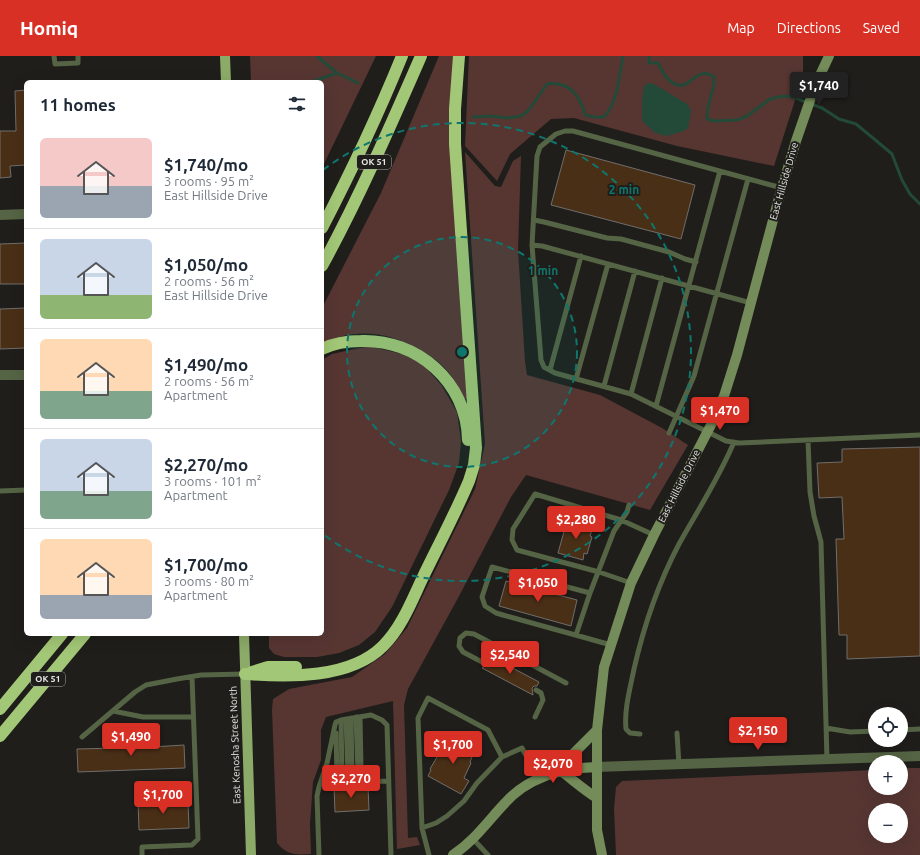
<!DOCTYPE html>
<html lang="en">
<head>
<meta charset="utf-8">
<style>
	body { margin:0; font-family:Ubuntu,sans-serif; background:#f6f6f7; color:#1f2937; height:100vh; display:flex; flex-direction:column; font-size:15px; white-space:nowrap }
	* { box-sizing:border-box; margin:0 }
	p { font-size:13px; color:#747a83 }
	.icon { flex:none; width:22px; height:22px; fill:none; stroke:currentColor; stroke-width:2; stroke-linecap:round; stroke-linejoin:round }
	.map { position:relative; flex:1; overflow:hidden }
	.side { position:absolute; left:24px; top:24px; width:300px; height:556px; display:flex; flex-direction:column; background:#fff; border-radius:6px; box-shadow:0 4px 16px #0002 }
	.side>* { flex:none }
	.fabs { position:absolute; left:868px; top:651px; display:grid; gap:8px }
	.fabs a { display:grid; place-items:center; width:40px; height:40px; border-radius:50%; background:#fff; box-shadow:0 4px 16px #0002; font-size:20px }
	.price { position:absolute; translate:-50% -34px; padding:0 9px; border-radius:4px; background:#d93025; color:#fff; font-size:13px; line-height:26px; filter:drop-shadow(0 1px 2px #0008) }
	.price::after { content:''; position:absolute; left:50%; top:24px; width:12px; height:9px; margin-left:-6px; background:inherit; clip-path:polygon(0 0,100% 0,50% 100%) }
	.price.current { background:#222; color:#fff }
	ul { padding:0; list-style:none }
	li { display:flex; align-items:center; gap:12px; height:100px; padding:0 16px }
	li+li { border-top:1px solid #e0e1e3 }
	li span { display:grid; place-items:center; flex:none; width:112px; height:80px; border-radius:6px; color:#555 }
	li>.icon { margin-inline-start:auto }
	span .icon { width:48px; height:48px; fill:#fffc; stroke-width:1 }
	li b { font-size:17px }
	h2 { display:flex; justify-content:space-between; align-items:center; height:48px; padding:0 16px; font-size:17px }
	header { display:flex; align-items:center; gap:24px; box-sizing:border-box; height:56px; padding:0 20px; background:#d93025; color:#fff }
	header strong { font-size:19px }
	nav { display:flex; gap:22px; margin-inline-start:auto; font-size:14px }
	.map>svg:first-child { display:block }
	.green { fill:#573632; fill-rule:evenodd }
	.water { fill:#234a38 }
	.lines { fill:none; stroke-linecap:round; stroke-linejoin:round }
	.stream { stroke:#234a38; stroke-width:3 }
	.building { fill:#4a2f17; stroke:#706e6b }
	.lane { stroke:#556444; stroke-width:5 }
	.street { stroke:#556444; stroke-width:10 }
	.secondary { stroke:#748c59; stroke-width:10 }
	.primary { stroke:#8cab68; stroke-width:10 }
	.highway { stroke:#a2c776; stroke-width:12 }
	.ring { fill:none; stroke:#0f766e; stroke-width:2; stroke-dasharray:7 5 }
	.labels { text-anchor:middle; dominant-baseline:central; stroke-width:4; stroke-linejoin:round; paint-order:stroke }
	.shield { fill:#1f1e1b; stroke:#a9a9a6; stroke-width:1 }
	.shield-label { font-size:9px; font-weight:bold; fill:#e4e4e2 }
	.street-label { font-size:10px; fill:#e4e4e2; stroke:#1f1e1b }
	.centre { fill:#0f766e; stroke:#1f1e1b; stroke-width:2 }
	.ring-label { font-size:12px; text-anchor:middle; font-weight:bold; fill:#0f766e; stroke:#1f1e1b; stroke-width:4; stroke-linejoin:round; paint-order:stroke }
</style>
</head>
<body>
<header>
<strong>Homiq</strong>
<nav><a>Map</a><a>Directions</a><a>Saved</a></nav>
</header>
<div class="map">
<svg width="920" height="799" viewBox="0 0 920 799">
	<rect width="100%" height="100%" fill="#1f1e1b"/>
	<path class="green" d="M250,0H376L322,112V26H251Z
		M439,0H455L470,343H465C460,335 455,325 449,317C441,307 430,299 418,293C387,275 356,272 322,287V252L381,137Z
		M469,0H803V19L774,110L677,90L574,62L551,63L510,98L497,125L465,90Z
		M465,96L495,130L501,131L513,105L521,100L518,194L525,305L527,319L600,339L662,372L688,389L650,454L526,419L511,441L458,542L408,633L404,649L408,782L417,781L420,789L397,793L393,645L326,661L321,674V704L313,726L310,768L311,798C296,799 287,799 277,787L272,654L273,643L289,633L352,621L385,598L407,572L475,433L485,388Z
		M369,290L402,298L422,307L442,330L457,356L461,385L459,407L449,434L392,551L375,576L359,589L339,597L317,601H284L274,598L269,592V578H322V304L332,298Z
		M901,712H920V799H616L614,753L616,731L622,725L875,714V732H901ZM875,754H901V780H875Z"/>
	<path class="water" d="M648,27L654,28L687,48L691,54L690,62L688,72L684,75L667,80L655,77L642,65V44L644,30Z"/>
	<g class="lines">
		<path class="stream" d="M317,0L337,17L358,27
			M649,0V7H658C661,13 665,21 670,25C690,41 694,7 714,21C715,35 706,48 707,63L714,65L737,64L747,60L770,43L784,40L793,41L822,52L839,63L856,68L873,82L892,98L902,124L910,138L920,148
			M311,26L337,17
			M473,61L491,60L508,62L521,60L528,55L547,28C569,25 580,40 585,59L594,61H604C618,46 619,20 623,0"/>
	</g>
	<path class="building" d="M26,34V109L10,110L11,121L0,122V75H16L15,35Z
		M566,94L695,129L681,183L551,149Z
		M26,187V228H0V188Z
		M26,252V292L0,293V253Z
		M920,391V600L847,603V579H839L836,483H844L842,441L819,442L817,407L842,406V393Z
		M567,465L593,471L590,480L592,481L587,498L584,497L583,504L558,497Z
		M506,525L577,544L571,570L499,550Z
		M488,599L539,626L537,630H534L532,632L533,639L482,612L488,608L486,604Z
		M450,679L475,693L470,706L471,707L464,722L469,725L461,738L428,720L431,714L430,713Z
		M151,682L152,691L184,689L185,712L78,716L77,693L117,692L116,683Z
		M368,730L369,754L335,756L334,731Z
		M188,745L189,772L139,774L138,746Z"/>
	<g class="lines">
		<path class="lane" d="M54,0L55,8L78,7V0
			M534,164L544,166L607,182L621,183L669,196L685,203L696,206
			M532,189L537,100L540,91L556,78L565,75H573L782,132
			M751,247L542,190L532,189L541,304L544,311L555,317L631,338L726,385L739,387L920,379
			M550,314L581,200
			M576,323L608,208
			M604,330L635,215
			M631,338L662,222
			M656,350L720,115
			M669,377L694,320L748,123
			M808,384L810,436L814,460L821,486L827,704
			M0,435L26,434
			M631,527L599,516L517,494L512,484L513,473L535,438L621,464L654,479
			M590,537L614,475L627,456L629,449
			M576,579L590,537L492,511L482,541L485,550L496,557C534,568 573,578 611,589
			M484,607L463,596L459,590L460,582L466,577L474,578L566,627
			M113,655L143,661H193
			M356,661L358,716
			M535,661L543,644L541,637L536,634
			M351,662L352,718
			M346,663L348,718
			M341,664L342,718
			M826,672L850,676L875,675
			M901,674L920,673
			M336,677L337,719
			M677,677L679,709
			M640,678L630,677L626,673C624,654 630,633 634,613C644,569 658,528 679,488C698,454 719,422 734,386
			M82,681L135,636L146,629L177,623L201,619L245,618
			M502,701L522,692L538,722
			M323,719L354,717L358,716L361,712L360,661
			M320,728L388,725
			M422,772L436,767L447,760L464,745L477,727L502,701L488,674L428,642L418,662L422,772L429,799
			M473,783L488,799
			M142,799V791L192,789L198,783L192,621
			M319,799L317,740L319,731L327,707L335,669L336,666L341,664L371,659L382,664L387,669L391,799"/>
		<path class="street" d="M0,159L26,158
			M0,319H26
			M596,711L920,700"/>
		<path class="secondary" d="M561,715L569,702L597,674
			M561,715C573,724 584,734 597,742
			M453,799C475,784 487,766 505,747C529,720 562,712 596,711
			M602,799L597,774V674L604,611L631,527L654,479L712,367L724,340L737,299L780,138L796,85L815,30L829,0"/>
		<path class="primary" d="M225,0L226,26
			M244,578L251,799"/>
		<path class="highway" d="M322,172C351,116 378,59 402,0
			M322,210C359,142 390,71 421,0
			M322,293C334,287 348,285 361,285C417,283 467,326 468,384
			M252,616L268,611H296
			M245,618C289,621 350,623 383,590C402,571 412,544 423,521C438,490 455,458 469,425L474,409L476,392L455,88V53L459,0
			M0,653L62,578
			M0,680L85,578"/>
	</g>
	<circle cx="462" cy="296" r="115" fill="#0f766e" fill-opacity=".12"/>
	<g class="ring">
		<circle cx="462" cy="296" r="115"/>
		<path d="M323 114A229 229 0 1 1 323 478"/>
	</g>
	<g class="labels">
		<g class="shield">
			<rect x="357" y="99" width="34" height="14" rx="3"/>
			<rect x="31" y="616" width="34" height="14" rx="3"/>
		</g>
		<g class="shield-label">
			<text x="374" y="106">OK 51</text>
			<text x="48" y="623">OK 51</text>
		</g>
		<g class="street-label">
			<text transform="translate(784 125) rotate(-74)">East Hillside Drive</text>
			<text transform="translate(679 430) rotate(-63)">East Hillside Drive</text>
			<text transform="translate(235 689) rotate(-92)">East Kenosha Street North</text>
		</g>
	</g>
	<circle cx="462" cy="296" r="6" class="centre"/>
	<g class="ring-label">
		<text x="624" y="138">2 min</text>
		<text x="543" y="219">1 min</text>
	</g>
</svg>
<div class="fabs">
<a><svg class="icon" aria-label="locate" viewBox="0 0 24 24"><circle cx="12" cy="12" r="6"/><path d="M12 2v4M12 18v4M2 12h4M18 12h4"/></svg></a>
<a>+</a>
<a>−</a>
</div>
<b class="price current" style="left:819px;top:50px">$1,740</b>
<b class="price" style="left:720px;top:375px">$1,470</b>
<b class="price" style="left:576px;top:484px">$2,280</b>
<b class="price" style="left:538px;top:547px">$1,050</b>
<b class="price" style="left:510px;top:619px">$2,540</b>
<b class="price" style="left:758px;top:695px">$2,150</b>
<b class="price" style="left:131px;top:701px">$1,490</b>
<b class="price" style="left:453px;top:709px">$1,700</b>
<b class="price" style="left:553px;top:728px">$2,070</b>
<b class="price" style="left:351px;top:743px">$2,270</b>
<b class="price" style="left:163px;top:759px">$1,700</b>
<section class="side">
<h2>11 homes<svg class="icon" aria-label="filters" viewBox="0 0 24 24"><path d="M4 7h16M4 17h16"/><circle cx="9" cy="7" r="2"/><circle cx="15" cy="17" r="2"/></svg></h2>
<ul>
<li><span style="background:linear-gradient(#f6c9c9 60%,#9aa5b1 0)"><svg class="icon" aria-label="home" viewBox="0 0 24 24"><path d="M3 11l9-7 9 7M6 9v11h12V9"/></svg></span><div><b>$1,740/mo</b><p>3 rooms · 95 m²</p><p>East Hillside Drive</p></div></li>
<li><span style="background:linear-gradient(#c9d6e8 70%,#8fb573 0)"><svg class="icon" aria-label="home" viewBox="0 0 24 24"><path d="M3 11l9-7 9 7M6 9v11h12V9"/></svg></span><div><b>$1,050/mo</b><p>2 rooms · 56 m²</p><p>East Hillside Drive</p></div></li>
<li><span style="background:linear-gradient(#ffd9b3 65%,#7fa58c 0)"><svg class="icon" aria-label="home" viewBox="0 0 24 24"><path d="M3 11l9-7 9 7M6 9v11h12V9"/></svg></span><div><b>$1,490/mo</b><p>2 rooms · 56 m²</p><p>Apartment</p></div></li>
<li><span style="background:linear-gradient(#c9d6e8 65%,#7fa58c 0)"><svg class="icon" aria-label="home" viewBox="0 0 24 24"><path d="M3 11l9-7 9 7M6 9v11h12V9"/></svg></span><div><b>$2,270/mo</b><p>3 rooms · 101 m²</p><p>Apartment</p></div></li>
<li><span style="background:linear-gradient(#ffd9b3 70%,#9aa5b1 0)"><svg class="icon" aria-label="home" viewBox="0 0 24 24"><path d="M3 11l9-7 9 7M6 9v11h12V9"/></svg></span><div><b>$1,700/mo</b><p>3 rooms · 80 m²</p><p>Apartment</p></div></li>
</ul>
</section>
</div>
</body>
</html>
